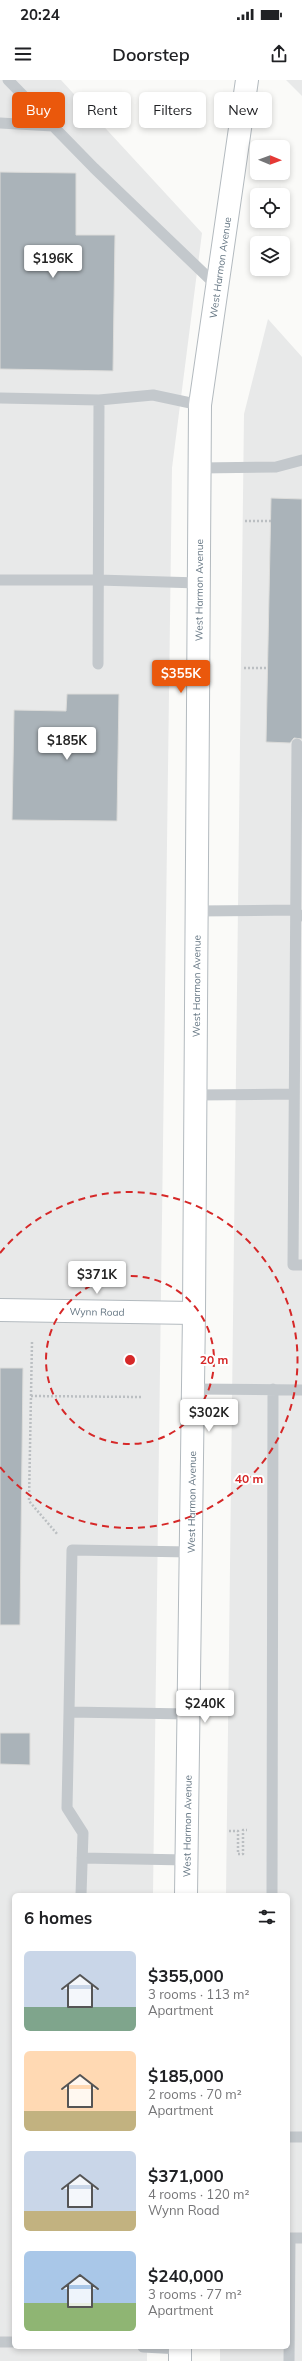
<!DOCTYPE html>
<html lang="en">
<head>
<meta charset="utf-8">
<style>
	body { margin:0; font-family:Mulish,sans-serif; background:#f2f2f2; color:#202124; height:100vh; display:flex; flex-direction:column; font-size:15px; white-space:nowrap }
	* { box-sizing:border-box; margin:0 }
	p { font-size:13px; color:#757577 }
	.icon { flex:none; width:22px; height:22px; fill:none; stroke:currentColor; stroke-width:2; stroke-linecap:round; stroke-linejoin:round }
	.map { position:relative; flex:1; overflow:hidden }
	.panel { position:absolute; left:12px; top:1813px; width:278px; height:456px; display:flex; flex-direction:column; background:#fff; border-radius:6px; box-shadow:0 2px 6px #0003 }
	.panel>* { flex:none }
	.top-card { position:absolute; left:12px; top:12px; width:278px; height:36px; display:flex; gap:8px }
	.needle { width:26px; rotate:91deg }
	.buttons { position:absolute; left:250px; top:60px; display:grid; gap:8px }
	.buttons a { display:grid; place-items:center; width:40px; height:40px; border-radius:6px; background:#fff; box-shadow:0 2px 6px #0003; font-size:20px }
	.price { position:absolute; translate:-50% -34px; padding:0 9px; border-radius:4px; background:#fff; color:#222; font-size:13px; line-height:26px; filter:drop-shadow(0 1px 2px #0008) }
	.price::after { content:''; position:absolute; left:50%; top:24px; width:12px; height:9px; margin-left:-6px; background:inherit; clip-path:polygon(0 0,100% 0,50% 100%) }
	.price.active { background:#ea580c; color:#fff }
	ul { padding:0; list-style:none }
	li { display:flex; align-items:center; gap:12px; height:100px; padding:0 12px }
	li span { display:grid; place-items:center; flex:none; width:112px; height:80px; border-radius:6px; color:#555 }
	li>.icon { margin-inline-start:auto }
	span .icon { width:48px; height:48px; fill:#fffc; stroke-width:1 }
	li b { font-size:17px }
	h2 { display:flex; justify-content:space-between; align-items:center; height:48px; padding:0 12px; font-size:17px }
	.chip { padding:0 14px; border-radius:6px; background:#fff; box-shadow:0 2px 6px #0003; font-size:14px; line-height:36px }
	.chip.active { background:#ea580c; color:#fff }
	.status { display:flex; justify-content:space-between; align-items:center; height:28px; padding:0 20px; background:#fff; direction:ltr }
	.status svg { height:11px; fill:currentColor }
	header { display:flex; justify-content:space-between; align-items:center; height:52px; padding:0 12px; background:#fff; font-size:18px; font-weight:600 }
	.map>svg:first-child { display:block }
	.built { fill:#e8e9e9 }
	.building { fill:#aab3b9; stroke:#dcdcda }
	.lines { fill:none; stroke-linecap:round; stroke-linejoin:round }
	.secondary-casing { stroke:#b3babf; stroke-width:24 }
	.path { stroke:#bbbfc2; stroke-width:2.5; stroke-dasharray:2 2; stroke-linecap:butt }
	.lane { stroke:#c3c8cc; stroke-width:11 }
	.secondary { stroke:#fff; stroke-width:22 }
	.ring { fill:none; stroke:#d62828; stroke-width:2; stroke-dasharray:7 5 }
	.labels { text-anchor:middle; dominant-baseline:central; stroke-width:4; stroke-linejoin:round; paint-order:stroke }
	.street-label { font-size:10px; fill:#657683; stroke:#fff }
	.centre { fill:#d62828; stroke:#fff; stroke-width:2 }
	.ring-label { font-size:12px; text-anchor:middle; font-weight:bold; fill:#d62828; stroke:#fff; stroke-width:4; stroke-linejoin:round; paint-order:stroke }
</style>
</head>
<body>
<div class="status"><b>20:24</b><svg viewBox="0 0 49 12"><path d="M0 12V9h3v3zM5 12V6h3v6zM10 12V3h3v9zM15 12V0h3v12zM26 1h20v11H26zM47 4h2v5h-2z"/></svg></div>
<header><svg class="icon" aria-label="menu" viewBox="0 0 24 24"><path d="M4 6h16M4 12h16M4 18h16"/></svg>Doorstep<svg class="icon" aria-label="share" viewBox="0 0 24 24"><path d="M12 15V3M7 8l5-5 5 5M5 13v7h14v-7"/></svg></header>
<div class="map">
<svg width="302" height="2281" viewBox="0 0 302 2281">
	<rect width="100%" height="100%" fill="#fafaf8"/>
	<path class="built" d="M0,0H61L202,153L172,388L153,1815H14V2267H147V2281H0Z
		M286,0H302V16Z
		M268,239L302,277V2281H220V2267H288V1815H226L244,334Z"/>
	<path class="building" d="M0,92L76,93V155H115L113,291L0,289Z
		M271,418L302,419V659L294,658L290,663L266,662Z
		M67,614H119L117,741L12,740L14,630L66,631Z
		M0,1288H23L20,1545H0Z
		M0,1653H30V1685L0,1684Z"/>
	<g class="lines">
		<g class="secondary-casing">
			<g id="secondary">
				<path id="s1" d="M0,1230L194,1233"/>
				<path id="s2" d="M186,1815L194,1233L200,325L247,0"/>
				<path d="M180,2281V2267"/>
			</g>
		</g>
		<path class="path" d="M245,441H271
			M244,588H268
			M32,1262L29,1421L58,1455
			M31,1316L142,1317
			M229,1751H238V1774H243V1750H247"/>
		<path class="lane" d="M8,0L94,88L218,207
			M0,43L53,46
			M0,318L99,320L153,315L200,325
			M200,388L276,387L302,380
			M0,500H98L199,503
			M98,584L99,320
			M297,664L293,1185H302
			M197,831L294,830L300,836
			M196,1015L294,1014
			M193,1309L302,1310
			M69,1632L67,1728L83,1753L81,1815
			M189,1634L69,1632L72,1470L191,1472
			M82,1778L187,1780
			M272,1815L273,1309
			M288,2057H302
			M288,2158H302
			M0,2262H14
			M143,2267L180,2269
			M289,2281L290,2158"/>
		<use href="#secondary" class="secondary"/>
	</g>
	<g class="ring">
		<circle cx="130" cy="1280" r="84"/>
		<path d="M0 1173A168 168 0 1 1 0 1387"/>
	</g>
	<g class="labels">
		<g class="street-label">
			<text stroke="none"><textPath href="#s2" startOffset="1629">West Harmon Avenue</textPath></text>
			<text stroke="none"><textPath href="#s2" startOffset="1305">West Harmon Avenue</textPath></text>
			<text stroke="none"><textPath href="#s2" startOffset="909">West Harmon Avenue</textPath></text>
			<text stroke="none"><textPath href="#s1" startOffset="97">Wynn Road</textPath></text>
			<text stroke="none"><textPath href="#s2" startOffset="393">West Harmon Avenue</textPath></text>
			<text stroke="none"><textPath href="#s2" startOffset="69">West Harmon Avenue</textPath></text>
		</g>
	</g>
	<circle cx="130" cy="1280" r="6" class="centre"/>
	<g class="ring-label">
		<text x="214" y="1284">20 m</text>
		<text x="249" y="1403">40 m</text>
	</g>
</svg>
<div class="buttons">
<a><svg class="needle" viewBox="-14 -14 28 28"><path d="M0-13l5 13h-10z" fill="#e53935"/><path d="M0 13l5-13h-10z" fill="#757577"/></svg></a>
<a><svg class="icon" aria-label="locate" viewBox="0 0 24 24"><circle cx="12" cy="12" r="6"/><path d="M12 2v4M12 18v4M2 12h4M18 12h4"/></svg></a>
<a><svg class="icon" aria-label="layers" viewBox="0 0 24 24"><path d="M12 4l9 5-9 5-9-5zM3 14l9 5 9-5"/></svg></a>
</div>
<b class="price" style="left:53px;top:199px">$196K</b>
<b class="price active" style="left:181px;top:614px">$355K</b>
<b class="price" style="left:67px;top:681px">$185K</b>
<b class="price" style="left:97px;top:1215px">$371K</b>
<b class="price" style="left:209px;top:1353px">$302K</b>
<b class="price" style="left:205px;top:1644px">$240K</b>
<div class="top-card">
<a class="chip active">Buy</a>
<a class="chip">Rent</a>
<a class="chip">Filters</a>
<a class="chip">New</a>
</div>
<section class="panel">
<h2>6 homes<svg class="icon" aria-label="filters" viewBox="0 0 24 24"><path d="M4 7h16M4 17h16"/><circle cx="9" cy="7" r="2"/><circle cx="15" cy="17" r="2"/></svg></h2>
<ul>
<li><span style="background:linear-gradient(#c9d6e8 70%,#7fa58c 0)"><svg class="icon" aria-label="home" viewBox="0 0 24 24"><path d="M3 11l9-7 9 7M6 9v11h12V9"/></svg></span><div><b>$355,000</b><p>3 rooms · 113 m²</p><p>Apartment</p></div></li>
<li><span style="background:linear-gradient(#ffd9b3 75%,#c2b280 0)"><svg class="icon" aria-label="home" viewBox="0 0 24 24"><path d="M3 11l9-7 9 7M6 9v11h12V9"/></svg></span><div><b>$185,000</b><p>2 rooms · 70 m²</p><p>Apartment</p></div></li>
<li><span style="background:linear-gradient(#c9d6e8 75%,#c2b280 0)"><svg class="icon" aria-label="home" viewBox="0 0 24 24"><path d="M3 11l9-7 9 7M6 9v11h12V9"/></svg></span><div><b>$371,000</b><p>4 rooms · 120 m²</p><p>Wynn Road</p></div></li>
<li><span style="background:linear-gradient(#a9c7e8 65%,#8fb573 0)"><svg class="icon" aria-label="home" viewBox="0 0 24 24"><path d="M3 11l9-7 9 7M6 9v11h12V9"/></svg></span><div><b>$240,000</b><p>3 rooms · 77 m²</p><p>Apartment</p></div></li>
</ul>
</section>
</div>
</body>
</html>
